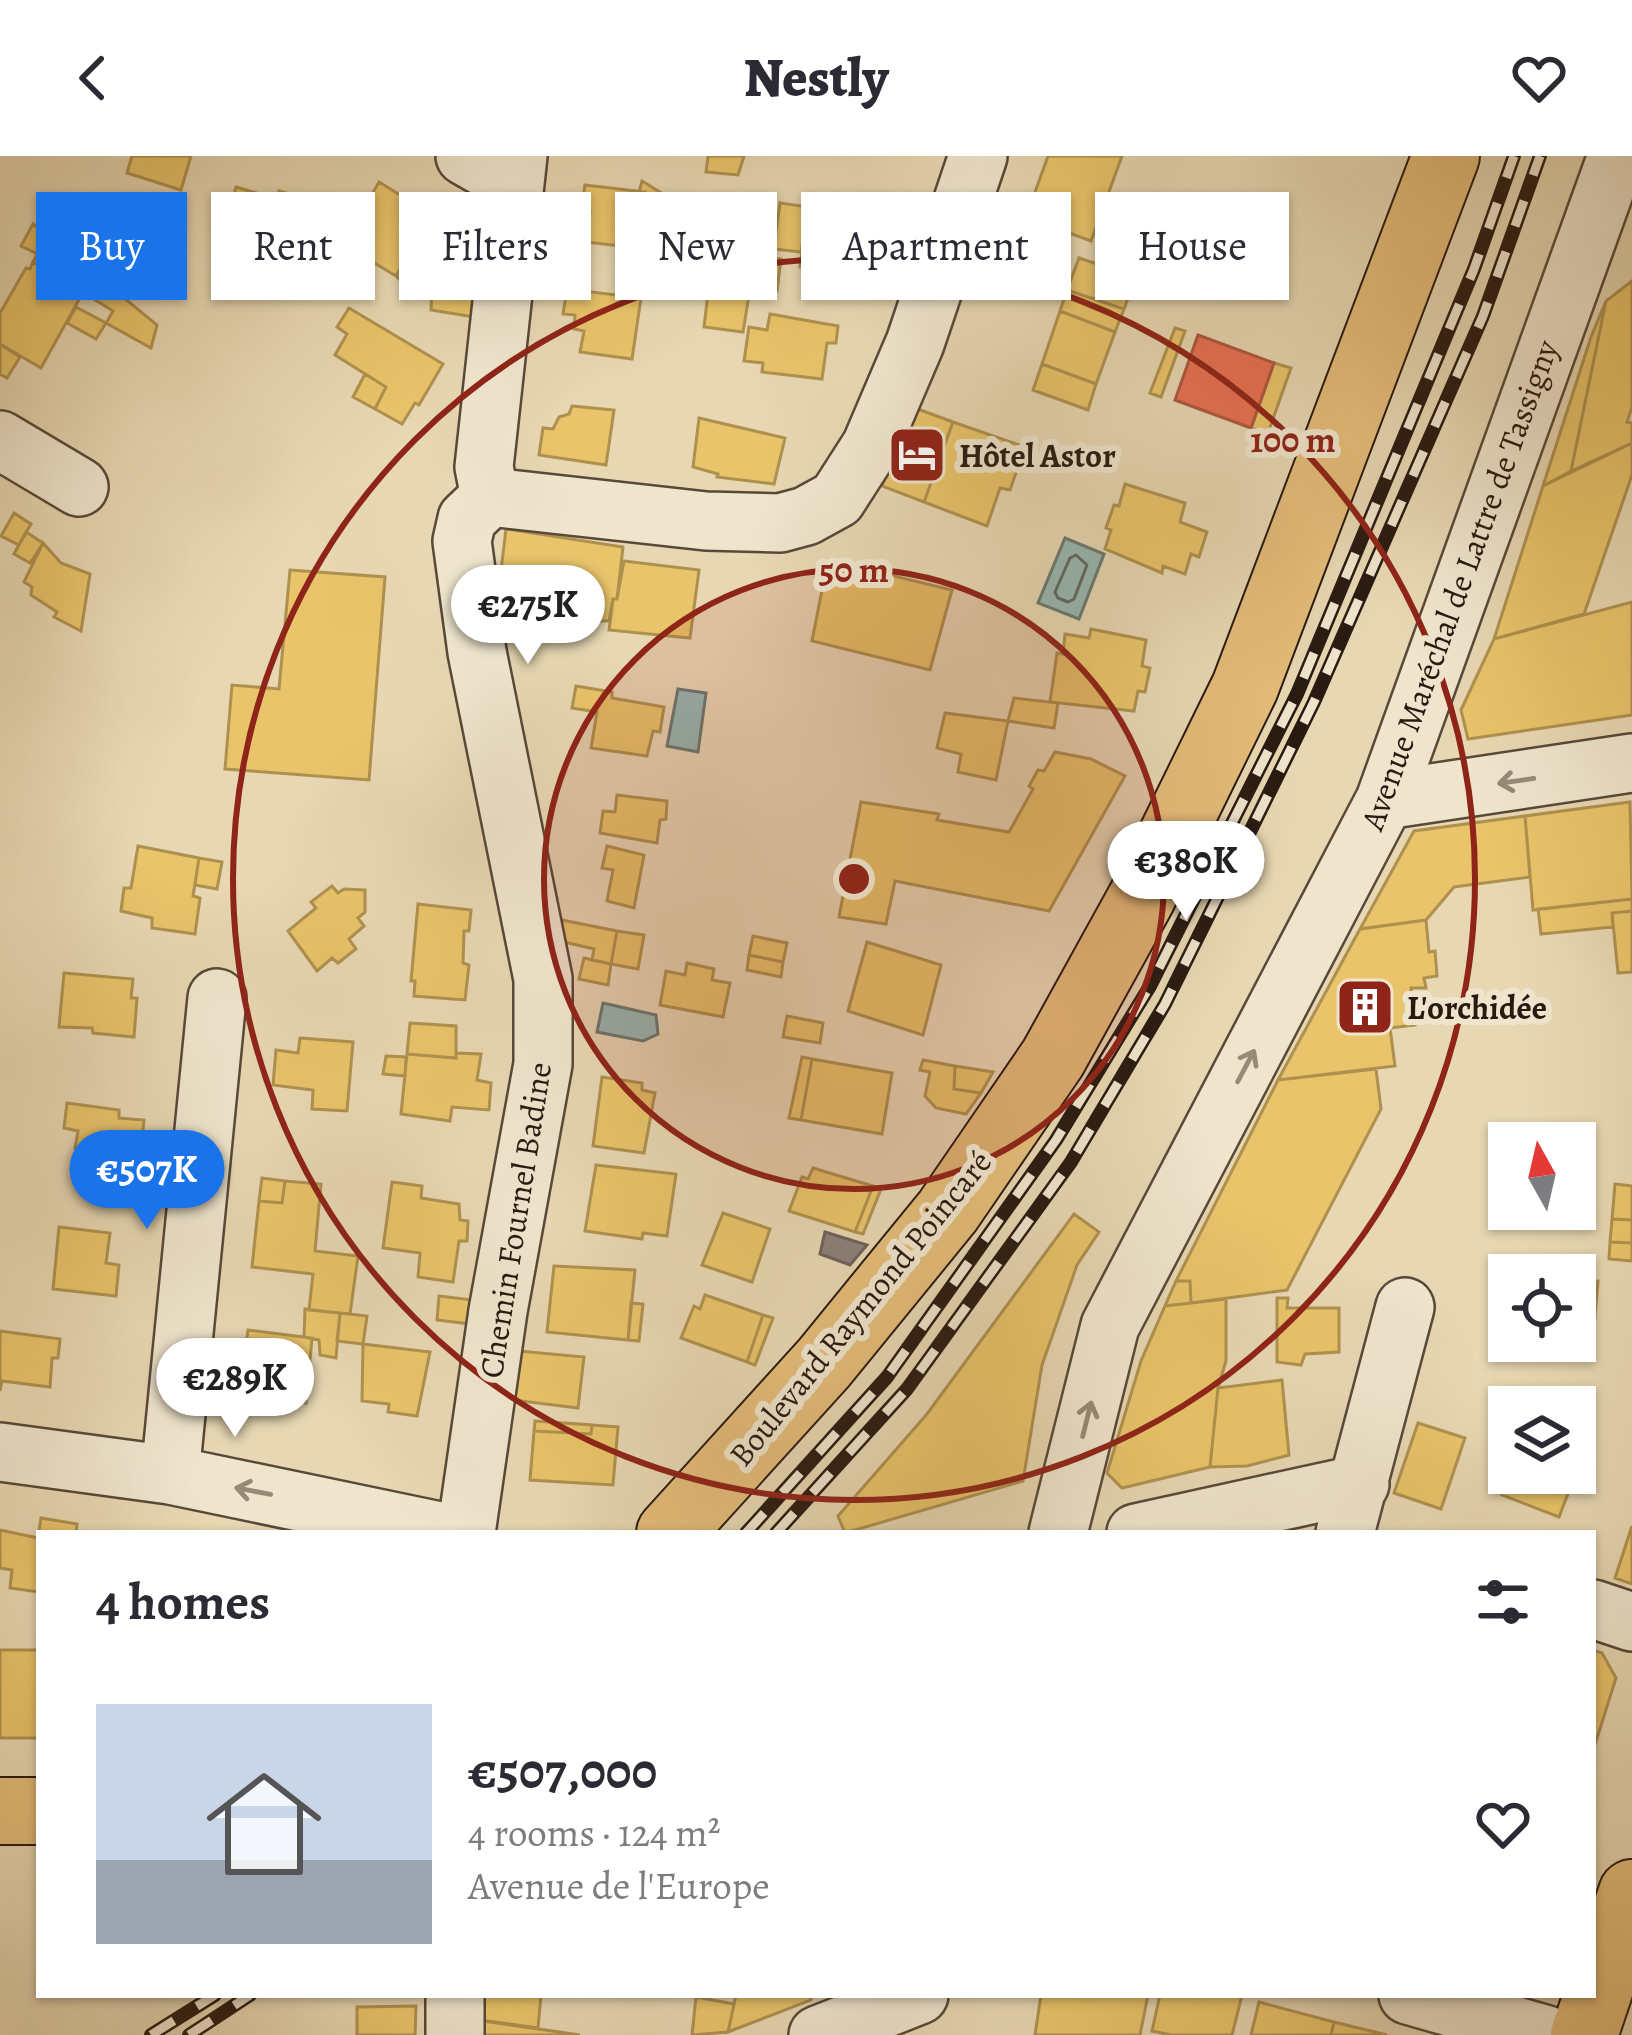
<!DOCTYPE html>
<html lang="en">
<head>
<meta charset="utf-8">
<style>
	body { margin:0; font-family:Alegreya,serif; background:#f7f7f7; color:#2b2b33; height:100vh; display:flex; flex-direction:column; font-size:45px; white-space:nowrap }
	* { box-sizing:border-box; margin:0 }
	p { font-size:39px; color:#7c7c81 }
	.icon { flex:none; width:66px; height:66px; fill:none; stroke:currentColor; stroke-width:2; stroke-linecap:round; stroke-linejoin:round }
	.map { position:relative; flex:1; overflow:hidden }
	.sheet { position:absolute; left:36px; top:1374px; width:1560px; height:468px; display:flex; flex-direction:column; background:#fff; border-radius:0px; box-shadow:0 3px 9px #0004 }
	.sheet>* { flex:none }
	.hud { position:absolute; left:36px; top:36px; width:1560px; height:108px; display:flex; gap:24px }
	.needle { width:78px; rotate:352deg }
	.controls { position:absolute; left:1488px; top:966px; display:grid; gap:24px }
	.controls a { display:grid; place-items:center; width:108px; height:108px; border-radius:0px; background:#fff; box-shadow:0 3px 9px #0004; font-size:60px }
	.price { position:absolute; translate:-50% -102px; padding:0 27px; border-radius:42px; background:#fff; color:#222; font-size:39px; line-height:78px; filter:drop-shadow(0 3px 6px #0008) }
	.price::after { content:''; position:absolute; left:50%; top:72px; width:36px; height:27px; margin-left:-18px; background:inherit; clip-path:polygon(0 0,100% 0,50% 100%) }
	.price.active { background:#1a73e8; color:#fff }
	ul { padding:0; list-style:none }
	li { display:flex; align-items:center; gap:36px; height:300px; padding:0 60px }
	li+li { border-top:3px solid #e1e1e2 }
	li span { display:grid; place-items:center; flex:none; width:336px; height:240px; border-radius:0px; color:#555 }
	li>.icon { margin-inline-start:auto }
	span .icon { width:144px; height:144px; fill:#fffc; stroke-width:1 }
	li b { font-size:51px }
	h2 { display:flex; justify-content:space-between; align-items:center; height:144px; padding:0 60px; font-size:51px }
	.chip { padding:0 42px; border-radius:0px; background:#fff; box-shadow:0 3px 9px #0004; font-size:42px; line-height:108px }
	.chip.active { background:#1a73e8; color:#fff }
	header { display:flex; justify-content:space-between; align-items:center; height:156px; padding:0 60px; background:#fff; font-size:54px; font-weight:800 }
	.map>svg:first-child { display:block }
	.water { fill:#97b8b1; stroke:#6b7971; stroke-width:3 }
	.homes { fill:#e9c46a; stroke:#af914f; stroke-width:3 }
	.shops { fill:#e76f51; stroke:#ae563e; stroke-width:3 }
	.industry { fill:#8a817c; stroke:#6d625c; stroke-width:3 }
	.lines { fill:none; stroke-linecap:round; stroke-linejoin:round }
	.shore { stroke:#606961; stroke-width:3 }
	.minor-casing { stroke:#584939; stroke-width:62 }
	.major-casing { stroke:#291a11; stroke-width:70 }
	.minor { stroke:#efe5cd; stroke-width:57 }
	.major { stroke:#e4bc79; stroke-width:66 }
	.rail-casing { stroke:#291a11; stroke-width:14 }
	.rail { stroke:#efe5cd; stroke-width:9; stroke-dasharray:27; stroke-linecap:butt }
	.oneway { stroke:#968a78 }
	.ring { fill:none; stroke:#8f2418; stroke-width:6 }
	.labels { text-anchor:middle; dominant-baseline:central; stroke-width:12; stroke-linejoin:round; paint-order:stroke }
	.poi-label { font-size:33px; font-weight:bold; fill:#291a11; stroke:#efe5cd; text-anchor:start }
	.street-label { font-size:33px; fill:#291a11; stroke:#efe5cd }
	.centre { fill:#8f2418; stroke:#efe5cd; stroke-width:6 }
	.ring-label { font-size:36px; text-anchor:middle; font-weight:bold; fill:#8f2418; stroke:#efe5cd; stroke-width:12; stroke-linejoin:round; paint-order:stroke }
</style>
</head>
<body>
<header><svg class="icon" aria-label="back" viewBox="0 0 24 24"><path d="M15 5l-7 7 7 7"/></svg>Nestly<svg class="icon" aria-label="heart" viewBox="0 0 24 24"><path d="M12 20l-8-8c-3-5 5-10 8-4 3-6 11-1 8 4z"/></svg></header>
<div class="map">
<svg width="1632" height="1879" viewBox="0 0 1632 1879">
	<rect width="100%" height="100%" fill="#e7d7b2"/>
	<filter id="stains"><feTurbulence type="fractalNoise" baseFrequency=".00167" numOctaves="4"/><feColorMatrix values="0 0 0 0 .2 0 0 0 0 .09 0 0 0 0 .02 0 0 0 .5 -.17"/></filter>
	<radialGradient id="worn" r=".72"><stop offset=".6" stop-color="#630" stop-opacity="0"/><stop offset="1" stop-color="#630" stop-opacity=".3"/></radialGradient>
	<path class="water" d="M1065,382L1104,398L1079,463L1038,447Z
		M678,533L706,537L698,596L667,590Z
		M603,847L656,859L658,878L643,885L597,876Z"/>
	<path class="homes" d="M132,0H191L181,34L127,17Z
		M708,0H744L738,19L706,16Z
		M1048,0H1122L1091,85L1026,61Z
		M642,25L663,38L660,53L650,56L645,93L638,92L645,36H639Z
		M379,26L431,58L396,120L343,88Z
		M585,29L645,36L638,92L586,86L590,55L581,53Z
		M236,31L277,43L279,35L303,42L284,114L219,94Z
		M780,47L808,51L801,96L774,93Z
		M995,50L1015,56L1007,76L987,68Z
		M808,51L867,58L865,80H854L851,115L800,111Z
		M879,55L893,56L887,96L852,92L854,80H865L867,58L878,59Z
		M431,58L438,62L434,69L436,91L429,104L409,114L402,126L396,120Z
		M33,68L48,79L38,98L21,90Z
		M130,71L164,81L157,106L123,95Z
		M48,79L95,118L86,131L53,111L51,114L33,106Z
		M750,99L781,103L777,135L746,130Z
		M1079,102L1136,121L1124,153L1067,134Z
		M33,106L51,114L53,111L86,131L41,212L0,188V157L26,112L30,113Z
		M95,118L157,169L151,192L106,167L113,155L84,137Z
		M1632,125V251L1627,266L1632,267V287L1571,315L1606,145Z
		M709,129L750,133L743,176L704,171Z
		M432,133L476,140L474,161L431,154Z
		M567,133L641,142L632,203L580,196L584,175L574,173L575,159L563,158Z
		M1067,134L1124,153L1115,176L1060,155Z
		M1606,145L1571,315L1543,330L1591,181Z
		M76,151L106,167L96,183L67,167Z
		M349,152L443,208L419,249L415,247L402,268L375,253L386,231L335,199L347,178L337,171Z
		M1060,155L1115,176L1096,228L1042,208Z
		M770,158L838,170L836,187H827L822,223L762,216L763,207L744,205L749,171L767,174Z
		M1175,172L1185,175L1161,241L1150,237Z
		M0,188L20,201L7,222L0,218Z
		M1274,207L1291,212L1268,277L1251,272Z
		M1042,208L1096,228L1088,254L1033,234Z
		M365,218L386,231L375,253L353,241Z
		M572,250L614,254L606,309L539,299L543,272L553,273L559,261L569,258Z
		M915,252L953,266L924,346L882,330Z
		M699,262L785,282L774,328L717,321L718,318L693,311Z
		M953,266L1025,291L1010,334L1000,332L987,370L924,346Z
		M1632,287V319L1584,458L1494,483L1543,330Z
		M1125,328L1185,347L1180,366L1207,376L1199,401L1191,398L1185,418L1163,410L1162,417L1105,393L1111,374L1106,372L1114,349L1119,350Z
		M14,357L31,368L19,389L1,380Z
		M506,373L623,391L617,443H613L609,465L555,464L559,424L501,415Z
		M26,376L43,387L30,407L14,398Z
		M43,387L61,407L90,418L81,475L54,461L57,456L31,439L32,431L24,426Z
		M828,404L952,434L930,514L812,485Z
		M624,405L699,414L690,482L609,474L613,443H617Z
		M290,414L385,421L369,624L225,613L232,529L279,533Z
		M1632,446V559L1468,583L1461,554L1494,483Z
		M1091,473L1146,484L1142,510L1150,512L1145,536L1138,535L1134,555L1050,546L1057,497L1063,498L1065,478L1089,482Z
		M576,530L612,536V542L664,551L660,576L653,575L647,600L591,592L597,556L572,552Z
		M1014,542L1058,547L1054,572L1008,565Z
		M945,557L1008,565L996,624L958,616L961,598L937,592Z
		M1055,596L1091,603L1125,620L1049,755L895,725L886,768L839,761L861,646L939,658L937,664L1009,676L1033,633L1029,630L1038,614L1044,615Z
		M617,639L667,645L666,663L660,664L657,687L600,677L603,655L615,656Z
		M1630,646L1632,743L1533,754L1525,660Z
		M1525,660L1530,721L1454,731L1426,764L1360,773L1414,675Z
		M138,690L199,702L193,740L200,742L195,778L152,772V762L121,755L124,732H131Z
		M607,690L644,699L634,752L607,745L613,714L602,712Z
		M199,702L222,706L217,733L195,729Z
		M332,730L338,737L344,733L365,734V756L358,762L364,770L349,783L356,793L338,807L332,802L317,815L288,775L316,752L311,746Z
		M1632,743V755L1612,757L1613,771L1541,778L1538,753Z
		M418,748L471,754L469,775H464L463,807L469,809L465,844L414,840L415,825H411Z
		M1632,755V816L1618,817L1612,757Z
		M562,764L617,775L611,808L592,804L594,793L560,785Z
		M1426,764L1429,796L1435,795L1437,820L1424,822L1426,832H1411L1415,869L1390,872L1395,910L1278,924L1360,773Z
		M617,775L644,779L638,813L611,808Z
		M753,780L787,787L783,806L749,799Z
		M867,786L941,809L923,879L848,855Z
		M749,799L783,806L781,821L747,814Z
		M584,802L611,808L608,829L579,823Z
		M687,807L714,813L712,824L730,827L723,861L660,849L666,815L685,819Z
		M64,817L133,823L131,842H137L134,881L93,877L92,872L59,871Z
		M787,860L823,867L820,887L783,881Z
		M410,867L456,870V902L407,898Z
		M300,882L353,886L347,955L312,953L313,934L273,929L276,894L298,897Z
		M456,897L481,898L477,924L491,927L489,954L452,951L450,965L401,958L407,898L456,902Z
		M386,900L406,901L405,920L383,918Z
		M802,901L812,903L801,964L789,962Z
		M812,903L892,917L882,978L801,964Z
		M923,904L955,910L954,933L981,937L966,958L936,952L925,940L930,916L920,914Z
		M955,910L993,916L981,937L954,933Z
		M1376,913L1381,953L1287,1134L1191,1147L1190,1125H1176L1278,924Z
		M602,921L642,927V934L655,937L644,997L593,990Z
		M67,947L119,954V962L144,964L139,1010L116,1007V1010L81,1003L75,992L78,975L64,972Z
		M596,1009L676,1018L667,1080L643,1077L642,1083L585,1075Z
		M813,1012L873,1030L855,1076L789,1055L802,1021L808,1023Z
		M262,1022L285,1025L282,1047L259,1045Z
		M285,1025L321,1028L315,1095L358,1100L350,1158L309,1154L313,1118L252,1111L259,1045L282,1047Z
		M392,1026L422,1030L421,1042L459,1048L460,1064L468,1065L467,1085H459L453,1126L418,1121L420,1097L383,1092Z
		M1615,1028L1632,1030V1064L1612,1063Z
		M873,1030L881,1033L863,1078L855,1076Z
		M723,1057L770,1073L752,1126L702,1109Z
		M1074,1058L1099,1076L1077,1109L1042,1209L1023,1325L845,1377L838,1360L927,1258Z
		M1612,1063L1632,1064V1087L1610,1086Z
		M59,1071L110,1077L106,1107L119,1109L116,1140L53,1133Z
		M1610,1086L1632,1087V1105L1609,1103Z
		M554,1110L635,1114L628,1184L547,1176Z
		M1575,1123L1598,1125L1592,1196L1509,1187V1183L1575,1185Z
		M1176,1125H1190L1191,1147L1165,1150Z
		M705,1139L763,1159L747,1206L681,1182L694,1150L700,1153Z
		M439,1140L473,1144L470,1168L437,1164Z
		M1277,1142H1288L1287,1152H1339V1196L1305,1198L1301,1209L1277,1206Z
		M1226,1143V1205L1218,1232L1210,1311L1122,1332L1107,1317L1141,1205L1165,1150Z
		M631,1147L643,1148L639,1185L628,1184Z
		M305,1153L340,1157L336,1202L320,1199L319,1184L304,1181Z
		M340,1157L367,1160L363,1188L337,1185Z
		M763,1159L773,1162L755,1209L747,1206Z
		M248,1174L312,1182L306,1247L239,1238Z
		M0,1175L60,1183L58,1202H52L50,1231L2,1225L0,1235Z
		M363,1188L430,1196L417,1260L388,1256L389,1248L362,1245Z
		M519,1195L584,1201L578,1252L513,1244Z
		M1282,1224L1289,1299L1247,1310L1210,1311L1218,1232Z
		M535,1265L592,1269L591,1278L534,1275Z
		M1418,1267L1465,1282L1441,1353L1394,1337Z
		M592,1269L618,1271L613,1329L530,1324L534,1275L591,1278Z
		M1575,1302L1581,1304L1559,1361L1502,1339L1510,1317H1575Z
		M41,1362L77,1368L76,1377H39V1436L10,1432L12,1414L0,1412V1374L38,1382Z
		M1632,1370V1428L1615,1422Z
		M0,1494H39V1582H0Z
		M1593,1494L1602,1497L1616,1522L1593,1595Z
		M474,1839H541L538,1872L473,1863Z
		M736,1839H812L811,1844L728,1876Z
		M1041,1839H1148L1140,1879H1035Z
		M1160,1839H1242L1232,1879H1171L1152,1875Z
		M696,1841L734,1848L728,1876L692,1879Z
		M1259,1846L1334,1866L1331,1879H1251Z
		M416,1850L415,1879H357V1851Z
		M476,1864L580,1879H475Z
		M1334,1866L1387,1879H1331Z"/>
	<path class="shops" d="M1198,179L1274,207L1251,272L1175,244Z"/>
	<path class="industry" d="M825,1076L867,1089L850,1109L820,1098Z"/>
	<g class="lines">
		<path class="shore" d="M1076,399L1087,409L1074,443L1068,446L1058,442L1055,436L1070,402Z"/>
		<g class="minor-casing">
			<path id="minor" d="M465,0L514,28
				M0,284L79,331
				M490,341L484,311L518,0
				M1385,644L1632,607
				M0,1296L170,1319L449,1377
				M170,1319L217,842
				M466,1377L498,1155L543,908V823L477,496L462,385L467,363L490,341L706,365L780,367L806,360L837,343L871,290L915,187L978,0
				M1058,1377L1110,1170L1385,644L1617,0
				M1136,1377L1360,1328
				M1345,1377L1405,1151
				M1593,1453L1632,1466
				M455,1839V1879
				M1408,1839L1547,1879
				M818,1879L919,1839"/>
		</g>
		<g class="major-casing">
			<path id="major" d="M670,1377L824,1207L948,1055L1053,902L1142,741L1245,531L1446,0
				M0,1655H39
				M1584,1879L1632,1737"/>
		</g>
		<use href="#minor" class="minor"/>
		<use href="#major" class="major"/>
		<g class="rail-casing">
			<path id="rail" d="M746,1377L887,1221L1056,984L1150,830L1297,538L1474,113L1514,0
				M776,1377L907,1233L1071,1006L1165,848L1314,546L1483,160L1540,0
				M151,1879L215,1839
				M189,1879L250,1839"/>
		</g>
		<use href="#rail" class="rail"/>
	</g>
	<defs><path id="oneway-shaft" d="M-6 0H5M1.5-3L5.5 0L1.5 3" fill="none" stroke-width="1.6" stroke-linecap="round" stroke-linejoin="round" transform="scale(3)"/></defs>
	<g class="oneway">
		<use href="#oneway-shaft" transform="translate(1516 625) rotate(172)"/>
		<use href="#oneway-shaft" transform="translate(1246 910) rotate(-62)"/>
		<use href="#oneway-shaft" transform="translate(1087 1263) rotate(-76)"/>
		<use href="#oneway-shaft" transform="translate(253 1335) rotate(-169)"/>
	</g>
	<circle cx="854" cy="723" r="310" fill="#8f2418" fill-opacity=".12"/>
	<g class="ring">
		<circle cx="854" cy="723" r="310"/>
		<circle cx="854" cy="723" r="621"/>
	</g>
	<defs>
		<g id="hotel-square" transform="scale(3)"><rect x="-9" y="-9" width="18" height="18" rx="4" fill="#8f2418" stroke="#efe5cd"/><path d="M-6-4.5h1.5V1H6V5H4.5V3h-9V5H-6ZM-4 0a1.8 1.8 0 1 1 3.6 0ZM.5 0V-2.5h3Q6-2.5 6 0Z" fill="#fff"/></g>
		<g id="building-square" transform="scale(3)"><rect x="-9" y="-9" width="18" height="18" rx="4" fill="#8f2418" stroke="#efe5cd"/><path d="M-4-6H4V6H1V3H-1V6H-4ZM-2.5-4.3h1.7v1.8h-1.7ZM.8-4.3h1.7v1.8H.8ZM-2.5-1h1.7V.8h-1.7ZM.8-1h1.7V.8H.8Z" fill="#fff"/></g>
	</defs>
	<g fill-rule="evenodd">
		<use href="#hotel-square" x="917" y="299"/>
		<use href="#building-square" x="1365" y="851"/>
	</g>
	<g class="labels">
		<g class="poi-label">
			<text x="959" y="299">Hôtel Astor</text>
			<text x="1407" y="851">L'orchidée</text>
		</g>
		<g class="street-label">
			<text transform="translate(1459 429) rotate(-70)">Avenue Maréchal de Lattre de Tassigny</text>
			<text transform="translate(515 1064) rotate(-81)">Chemin Fournel Badine</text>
			<text transform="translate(860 1152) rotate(-51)">Boulevard Raymond Poincaré</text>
		</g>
	</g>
	<circle cx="854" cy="723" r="18" class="centre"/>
	<g class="ring-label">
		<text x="1293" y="296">100 m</text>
		<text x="854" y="426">50 m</text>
	</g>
	<rect width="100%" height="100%" filter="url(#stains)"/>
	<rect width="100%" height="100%" fill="url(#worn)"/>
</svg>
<div class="controls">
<a><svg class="needle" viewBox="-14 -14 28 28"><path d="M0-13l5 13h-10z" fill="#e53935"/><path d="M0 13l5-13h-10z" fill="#7c7c81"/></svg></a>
<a><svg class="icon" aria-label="locate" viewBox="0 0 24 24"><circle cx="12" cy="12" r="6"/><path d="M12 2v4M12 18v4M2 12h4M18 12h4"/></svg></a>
<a><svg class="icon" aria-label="layers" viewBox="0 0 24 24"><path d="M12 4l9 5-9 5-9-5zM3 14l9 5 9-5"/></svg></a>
</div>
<b class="price" style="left:528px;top:511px">€275K</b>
<b class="price" style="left:1186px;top:767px">€380K</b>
<b class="price active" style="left:147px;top:1076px">€507K</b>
<b class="price" style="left:235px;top:1284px">€289K</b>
<div class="hud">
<a class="chip active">Buy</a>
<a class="chip">Rent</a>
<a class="chip">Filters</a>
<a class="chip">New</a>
<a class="chip">Apartment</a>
<a class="chip">House</a>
</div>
<section class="sheet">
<h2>4 homes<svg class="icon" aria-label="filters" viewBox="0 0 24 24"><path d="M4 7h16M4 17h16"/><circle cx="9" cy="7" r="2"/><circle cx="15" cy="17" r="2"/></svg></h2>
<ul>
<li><span style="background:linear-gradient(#c9d6e8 65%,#9aa5b1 0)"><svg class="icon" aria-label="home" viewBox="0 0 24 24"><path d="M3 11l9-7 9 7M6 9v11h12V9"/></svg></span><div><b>€507,000</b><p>4 rooms · 124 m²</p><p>Avenue de l'Europe</p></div><svg class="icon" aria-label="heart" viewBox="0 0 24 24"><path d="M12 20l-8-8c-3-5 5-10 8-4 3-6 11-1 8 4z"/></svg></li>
</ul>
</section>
</div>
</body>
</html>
